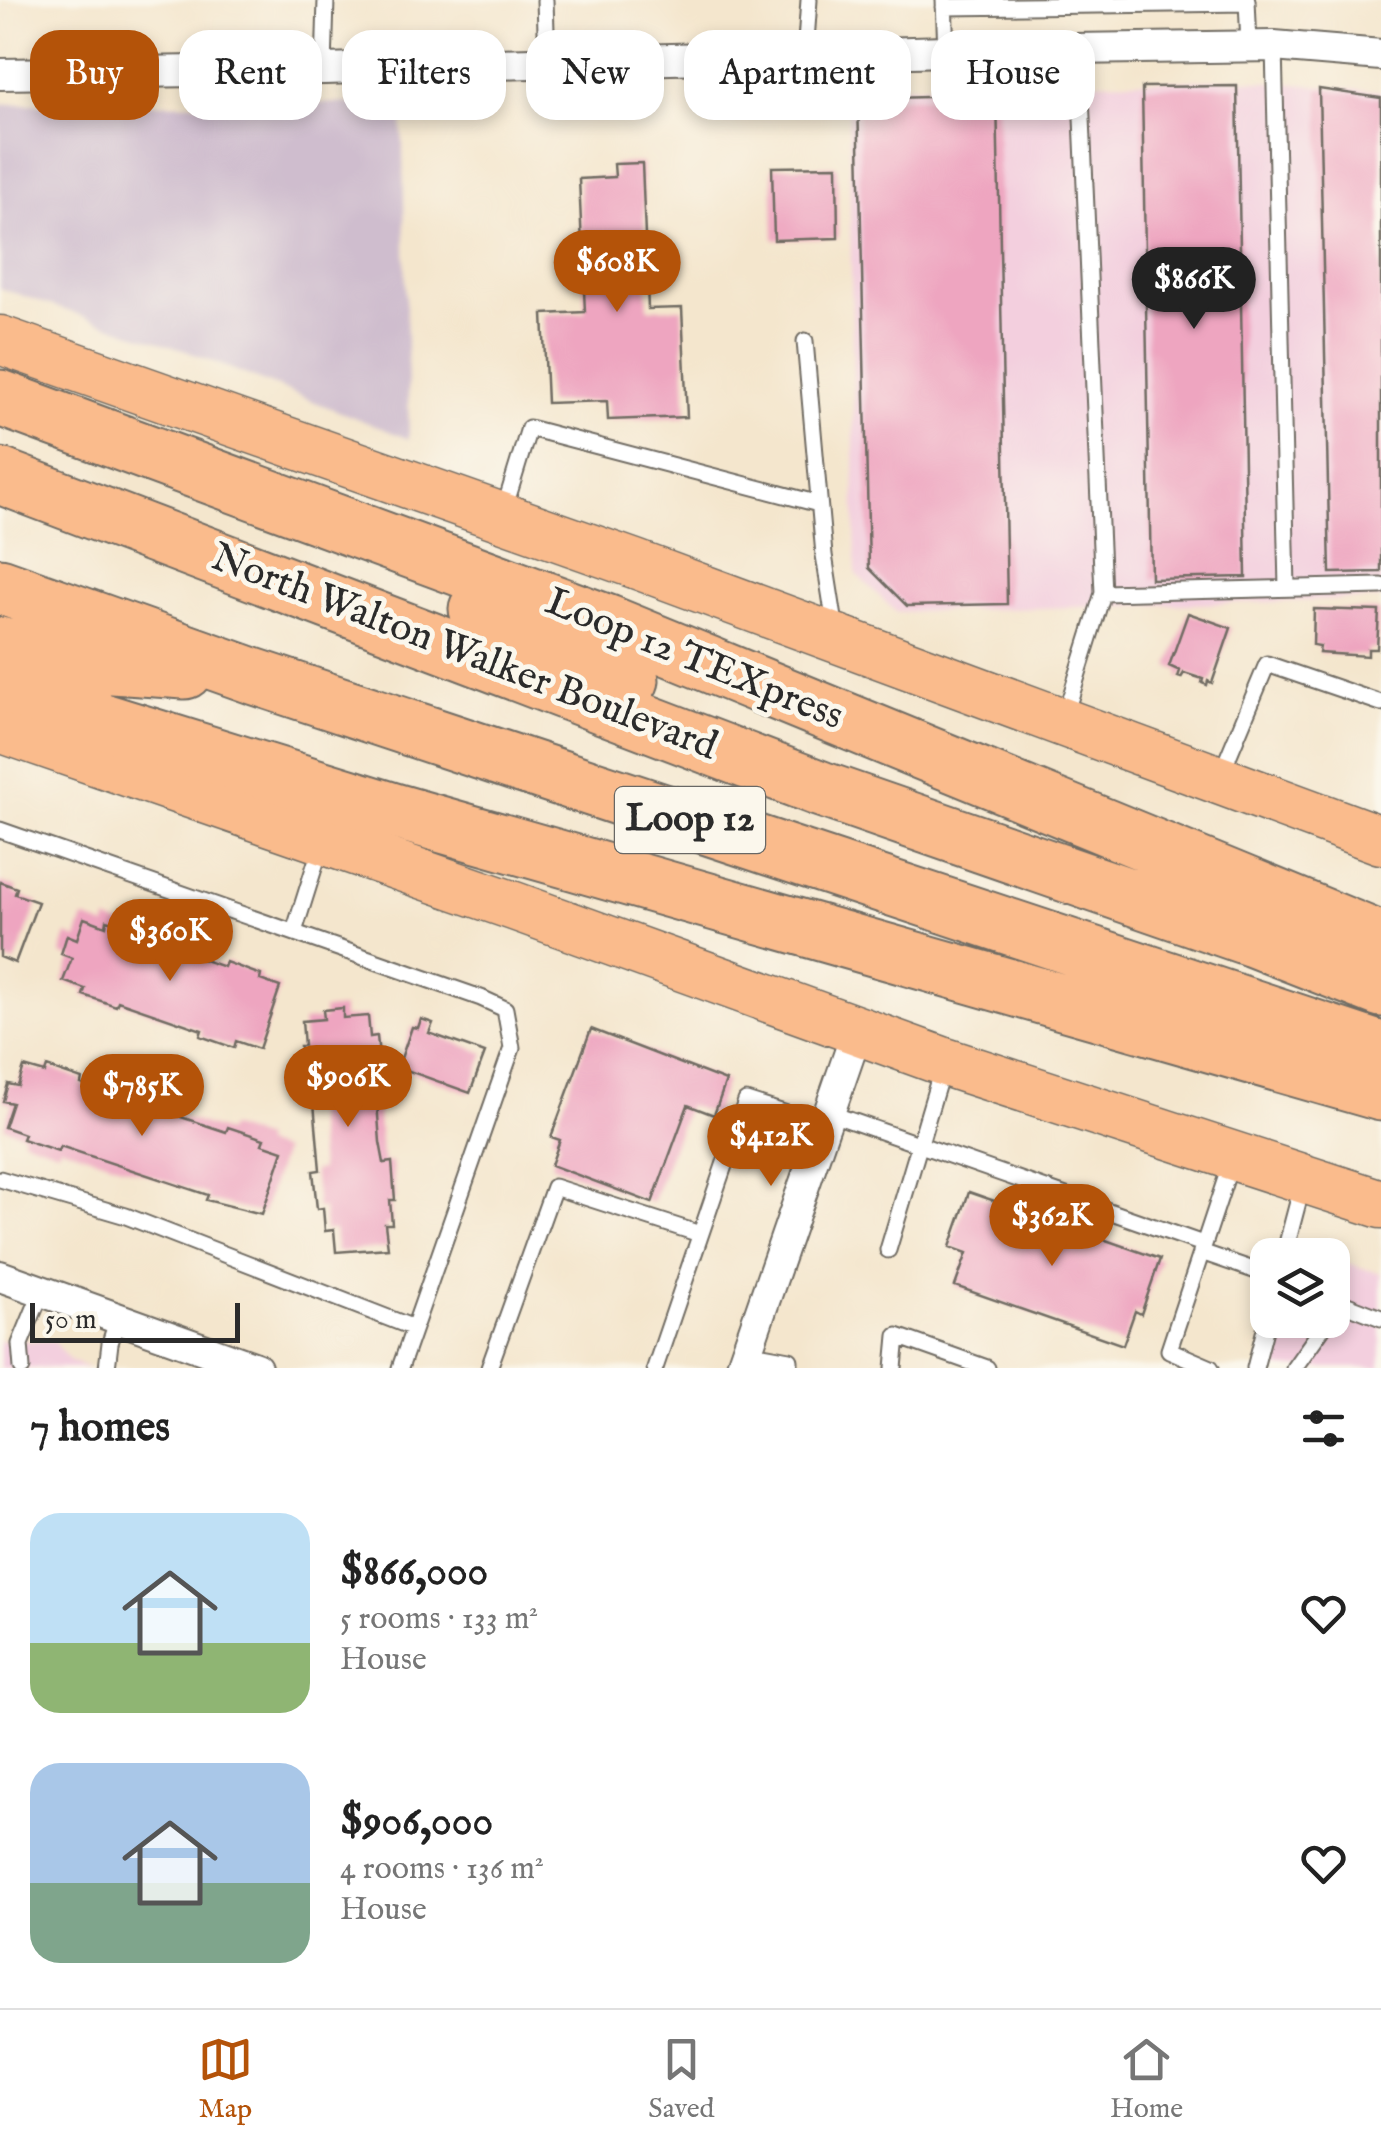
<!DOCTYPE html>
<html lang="en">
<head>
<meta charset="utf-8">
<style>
	body { margin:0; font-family:"IM FELL English",serif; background:#f2f2f2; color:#222; height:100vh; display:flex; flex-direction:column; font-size:38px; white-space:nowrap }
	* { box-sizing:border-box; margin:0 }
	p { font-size:32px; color:#767676 }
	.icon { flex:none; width:55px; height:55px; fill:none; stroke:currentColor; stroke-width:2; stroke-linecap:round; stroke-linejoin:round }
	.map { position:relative; height:1368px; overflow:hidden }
	.side { display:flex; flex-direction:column; background:#fff; flex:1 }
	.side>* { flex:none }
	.guide { position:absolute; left:30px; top:30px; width:1322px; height:90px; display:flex; gap:20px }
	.tools { position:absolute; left:1250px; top:1238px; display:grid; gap:20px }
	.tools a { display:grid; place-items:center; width:100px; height:100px; border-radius:20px; background:#fff; box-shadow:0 5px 15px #0003; font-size:50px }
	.scale { position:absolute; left:30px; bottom:25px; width:210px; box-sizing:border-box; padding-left:10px; border:5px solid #2b2b2b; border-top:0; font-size:28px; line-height:35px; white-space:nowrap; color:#2b2b2b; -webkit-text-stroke:8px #fbf7ec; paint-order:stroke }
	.price { position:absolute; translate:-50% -85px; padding:0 22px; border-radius:35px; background:#b45309; color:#fff; font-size:32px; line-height:65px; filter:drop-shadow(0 2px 5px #0008) }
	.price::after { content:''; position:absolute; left:50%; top:60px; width:30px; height:22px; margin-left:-15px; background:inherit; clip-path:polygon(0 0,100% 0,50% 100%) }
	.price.selected { background:#222; color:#fff }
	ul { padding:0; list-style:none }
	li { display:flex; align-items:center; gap:30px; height:250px; padding:0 30px }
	li span { display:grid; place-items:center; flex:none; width:280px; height:200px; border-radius:30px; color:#555 }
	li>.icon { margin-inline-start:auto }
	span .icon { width:120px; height:120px; fill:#fffc; stroke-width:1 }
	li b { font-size:42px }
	h2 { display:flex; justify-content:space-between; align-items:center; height:120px; padding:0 30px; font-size:42px }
	.pill { padding:0 35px; border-radius:30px; background:#fff; box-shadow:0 5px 15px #0003; font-size:35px; line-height:90px }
	.pill.selected { background:#b45309; color:#fff }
	.dock { display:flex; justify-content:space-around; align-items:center; height:140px; border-top:2px solid #e0e0e0; background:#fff; font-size:28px; color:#767676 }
	.dock a { display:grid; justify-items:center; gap:5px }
	.dock .selected { color:#b45309 }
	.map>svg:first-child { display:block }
	.built { fill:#f3cfde }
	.industrial { fill:#cfbdce }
	.building { fill:#eea5c0 }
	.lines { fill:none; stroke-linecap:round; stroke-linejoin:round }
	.lane-casing { stroke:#716c64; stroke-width:19 }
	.street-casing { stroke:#716c64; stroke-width:34 }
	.primary-casing { stroke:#716c64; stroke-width:51 }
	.highway-casing { stroke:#716c64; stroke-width:59 }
	.lane { stroke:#fff; stroke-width:15 }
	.street { stroke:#fff; stroke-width:30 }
	.primary { stroke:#fabb8c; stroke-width:48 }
	.highway { stroke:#fabb8c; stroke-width:55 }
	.labels { text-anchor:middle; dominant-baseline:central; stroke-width:10; stroke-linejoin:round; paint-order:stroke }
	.shield { fill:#fbf7ec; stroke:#696865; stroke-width:2.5 }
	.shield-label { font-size:38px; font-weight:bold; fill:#2b2b2b }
	.street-label { font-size:40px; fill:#2b2b2b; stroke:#fbf7ec }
</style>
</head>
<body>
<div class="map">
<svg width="1381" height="1368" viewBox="0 0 1381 1368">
	<rect width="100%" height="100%" fill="#fbf7ec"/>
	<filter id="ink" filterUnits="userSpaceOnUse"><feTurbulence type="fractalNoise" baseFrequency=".01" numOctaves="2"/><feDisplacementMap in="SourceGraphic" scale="20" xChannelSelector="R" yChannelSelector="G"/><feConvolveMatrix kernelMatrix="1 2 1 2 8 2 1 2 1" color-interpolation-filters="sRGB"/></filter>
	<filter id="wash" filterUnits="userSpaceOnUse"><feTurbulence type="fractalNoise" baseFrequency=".0048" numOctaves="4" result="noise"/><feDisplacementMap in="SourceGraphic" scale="40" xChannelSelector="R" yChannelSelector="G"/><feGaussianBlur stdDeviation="2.25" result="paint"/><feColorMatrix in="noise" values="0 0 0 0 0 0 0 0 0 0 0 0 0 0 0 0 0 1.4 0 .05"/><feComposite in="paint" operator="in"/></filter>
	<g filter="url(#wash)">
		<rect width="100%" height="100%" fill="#f4e6cd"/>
		<path class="built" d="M1232,79L1381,91V599L896,612L856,574L848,87Z
			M1333,1258L1381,1274V1368H1272L1284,1320H1332Z
			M0,1341H54L69,1360L89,1368H0Z"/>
		<path class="industrial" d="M402,103L409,439L186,351L0,288V104Z"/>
		<g id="blocks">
			<path class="building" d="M1237,86L1246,577L1151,579L1142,87Z
				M1319,89L1381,98V572L1330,573Z
				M997,95L1007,604L907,606L869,568L858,99Z
				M642,163L648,309L682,308L687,417L608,420L607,401L547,403L543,314L585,312L579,179L615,177L614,164Z
				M837,166L838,238L774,240L772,167Z
				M1314,609L1379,611L1377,649H1368V656L1319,653L1320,646L1313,645Z
				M1188,613L1231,628L1212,683L1208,681L1207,685L1202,683L1203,679L1184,673L1181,678L1178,677L1180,671L1169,666Z
				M0,882L17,888L15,894L38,902L15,963L0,957Z
				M84,918L106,926L107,920L142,932L139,938L224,967L226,962L261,975L260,980L280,987L259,1049L236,1041L234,1048L200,1036L202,1030L118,1001L116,1006L83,995L85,989L63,981L72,958L61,954L67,935L77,939Z
				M343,1008V1018L368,1016L370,1037L377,1036L381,1075H375L380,1142L384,1163L392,1162L395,1200H390L392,1224H385L388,1248L336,1252L334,1230L325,1231L323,1208L317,1209L313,1171L320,1170L312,1081L303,1082L300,1046H304L302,1021L324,1019L323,1010Z
				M421,1019L433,1023L429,1033L485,1053L470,1093L398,1067L412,1027L418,1028Z
				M591,1029L726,1081L714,1115L688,1105L652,1203L551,1165L560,1140L551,1137Z
				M24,1067L45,1073L47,1067L82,1079L81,1084L226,1132L228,1127L264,1139L262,1144L283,1151L262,1214L206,1200L208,1195L60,1146L58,1151L22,1139L24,1134L4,1127L12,1103L3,1101L8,1084L18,1086Z
				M969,1192L1160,1259L1141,1314L1135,1311L1123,1345L955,1286L967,1253L950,1247Z"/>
		</g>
	</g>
	<g filter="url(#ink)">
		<use href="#blocks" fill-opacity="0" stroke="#716c64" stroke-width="2.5"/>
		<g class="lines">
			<g class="lane-casing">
				<path id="lane" d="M545,0L547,62
					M944,0L946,51
					M1247,0L1249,46
					M944,7L1247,3
					M1274,46L1287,588
					M1079,50L1103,593
					M805,55L809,0
					M324,69L326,0
					M805,341L824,555L836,631
					M503,513L529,428L819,504
					M1065,715L1103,593L1381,586
					M1221,774L1267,664L1381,703
					M0,830L481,998L505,1009L512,1048L400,1368
					M294,932L321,846
					M829,1113L1203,1244
					M0,1179L126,1216L414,1328
					M888,1250L943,1066
					M1201,1252L1268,1275
					M1284,1255L1303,1183
					M1332,1299L1381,1318
					M746,1352L790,1360V1368
					M22,1368L20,1344L42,1291
					M107,1368L110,1343L118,1318
					M489,1368L554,1187L700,1234
					M655,1368L746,1101L825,1126
					M894,1368L897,1336L987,1368
					M1211,1368L1169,1350L1232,1160
					M1255,1368L1268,1318
					M1294,1368L1328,1320"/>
			</g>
			<g class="street-casing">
				<path id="street" d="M0,74L324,69L946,51L1274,46L1381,55
					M0,1276L256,1368
					M741,1368L858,1029"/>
			</g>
			<g class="primary-casing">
				<path id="primary" d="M0,340L635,564L1381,840
					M0,728L514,906L945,1062L1381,1204"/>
			</g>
			<g class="highway-casing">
				<path id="highway" d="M0,398L608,623L1381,940
					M0,476L821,789L1253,939L1381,989
					M0,586L253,676L1381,1050
					M477,609L631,680
					M0,645L84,664L185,671
					M0,683L106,722L394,811L1381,1093"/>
			</g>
			<use href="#lane" class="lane"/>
			<use href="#street" class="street"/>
			<use href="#primary" class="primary"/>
			<use href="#highway" class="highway"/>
		</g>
	</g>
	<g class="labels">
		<rect class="shield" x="615" y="787" width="150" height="66" rx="8"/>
		<g class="shield-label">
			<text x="690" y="820">Loop 12</text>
		</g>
		<g class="street-label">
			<text transform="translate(464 653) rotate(21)">North Walton Walker Boulevard</text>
			<text transform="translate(694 660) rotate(22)">Loop 12 TEXpress</text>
		</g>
	</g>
</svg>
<div class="tools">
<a><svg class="icon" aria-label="layers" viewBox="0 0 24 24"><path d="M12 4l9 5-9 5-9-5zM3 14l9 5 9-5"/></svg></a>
</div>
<div class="scale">50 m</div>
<b class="price" style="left:617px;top:315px">$608K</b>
<b class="price selected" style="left:1194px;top:332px">$866K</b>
<b class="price" style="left:170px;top:984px">$360K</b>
<b class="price" style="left:348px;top:1130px">$906K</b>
<b class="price" style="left:142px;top:1139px">$785K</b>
<b class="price" style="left:771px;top:1189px">$412K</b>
<b class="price" style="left:1052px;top:1269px">$362K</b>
<div class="guide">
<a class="pill selected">Buy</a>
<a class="pill">Rent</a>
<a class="pill">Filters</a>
<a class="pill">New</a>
<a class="pill">Apartment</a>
<a class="pill">House</a>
</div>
</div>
<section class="side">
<h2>7 homes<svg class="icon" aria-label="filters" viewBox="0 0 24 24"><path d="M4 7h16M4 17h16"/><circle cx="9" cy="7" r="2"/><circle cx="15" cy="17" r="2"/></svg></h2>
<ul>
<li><span style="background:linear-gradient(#bfe0f5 65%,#8fb573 0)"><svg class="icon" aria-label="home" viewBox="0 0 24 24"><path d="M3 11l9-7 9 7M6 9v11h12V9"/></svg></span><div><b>$866,000</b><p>5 rooms · 133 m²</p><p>House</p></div><svg class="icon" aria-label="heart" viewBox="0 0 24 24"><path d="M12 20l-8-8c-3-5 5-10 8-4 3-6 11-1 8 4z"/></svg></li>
<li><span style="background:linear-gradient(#a9c7e8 60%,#7fa58c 0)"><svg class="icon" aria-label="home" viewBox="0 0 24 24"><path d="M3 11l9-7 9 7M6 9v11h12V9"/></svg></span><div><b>$906,000</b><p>4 rooms · 136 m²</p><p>House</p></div><svg class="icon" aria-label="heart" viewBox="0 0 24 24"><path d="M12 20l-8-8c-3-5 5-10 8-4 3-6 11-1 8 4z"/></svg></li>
</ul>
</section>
<nav class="dock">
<a class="selected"><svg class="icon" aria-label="map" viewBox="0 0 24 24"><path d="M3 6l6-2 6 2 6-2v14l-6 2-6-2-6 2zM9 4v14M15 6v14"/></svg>Map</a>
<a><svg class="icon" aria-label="saved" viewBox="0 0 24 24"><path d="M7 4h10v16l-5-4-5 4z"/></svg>Saved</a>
<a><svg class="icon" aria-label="home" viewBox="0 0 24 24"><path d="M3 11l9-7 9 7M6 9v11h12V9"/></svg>Home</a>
</nav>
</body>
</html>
